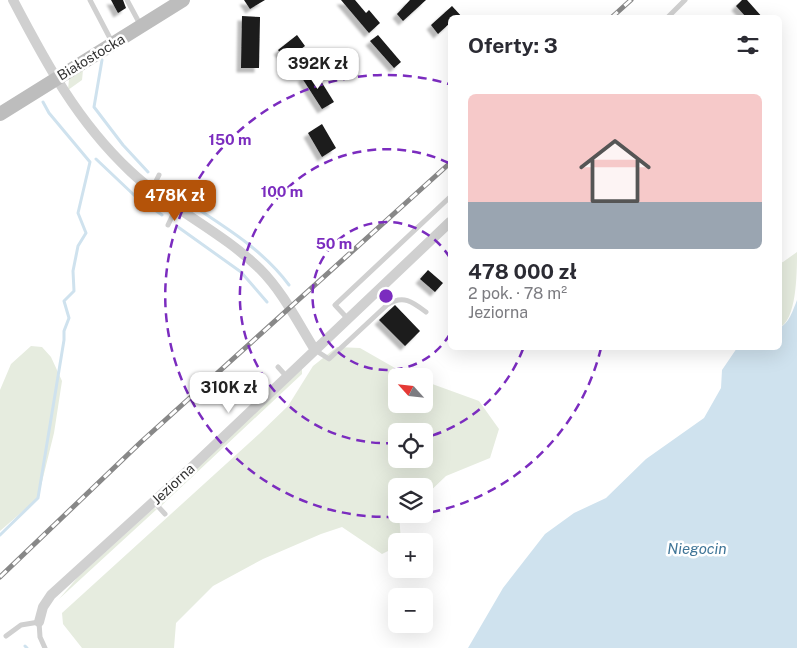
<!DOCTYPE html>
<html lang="pl">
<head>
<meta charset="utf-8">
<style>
	body { margin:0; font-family:"Public Sans",sans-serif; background:#f2f2f3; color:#2b2b33; height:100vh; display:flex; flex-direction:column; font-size:19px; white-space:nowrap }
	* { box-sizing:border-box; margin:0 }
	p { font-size:16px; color:#7c7c81 }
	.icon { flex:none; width:28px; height:28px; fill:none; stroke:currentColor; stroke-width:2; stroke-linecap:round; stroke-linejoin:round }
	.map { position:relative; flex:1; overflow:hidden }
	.panel { position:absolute; left:448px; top:15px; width:334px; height:335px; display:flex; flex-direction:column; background:#fff; border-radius:8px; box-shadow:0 5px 20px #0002 }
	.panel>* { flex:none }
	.needle { width:32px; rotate:297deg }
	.controls { position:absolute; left:388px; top:368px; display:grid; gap:10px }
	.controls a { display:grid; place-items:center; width:45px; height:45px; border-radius:8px; background:#fff; box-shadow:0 5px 20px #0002; font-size:25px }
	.price { position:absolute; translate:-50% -42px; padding:0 11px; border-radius:10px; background:#fff; color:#222; font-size:16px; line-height:32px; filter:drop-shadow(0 1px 2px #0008) }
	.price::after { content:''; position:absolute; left:50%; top:30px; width:15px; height:11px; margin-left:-8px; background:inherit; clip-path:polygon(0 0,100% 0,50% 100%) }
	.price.active { background:#b45309; color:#fff }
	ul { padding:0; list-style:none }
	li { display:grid; align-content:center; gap:10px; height:265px; padding:0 20px }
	li span { display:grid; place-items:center; height:155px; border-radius:8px; color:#555 }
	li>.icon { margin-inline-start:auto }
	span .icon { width:90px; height:90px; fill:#fffc; stroke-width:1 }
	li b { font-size:21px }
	h2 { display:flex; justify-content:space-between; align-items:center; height:60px; padding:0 20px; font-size:21px }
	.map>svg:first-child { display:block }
	.green { fill:#e6ecdf; fill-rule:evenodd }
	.water { fill:#cfe2ee }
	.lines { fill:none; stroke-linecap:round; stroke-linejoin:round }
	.stream { stroke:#cfe2ee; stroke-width:3 }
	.building { fill:#1a1a1a; filter:url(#shadow) }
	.lane { stroke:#d0d0d0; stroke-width:5 }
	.street { stroke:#d0d0d0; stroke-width:10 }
	.secondary { stroke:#bdbdbd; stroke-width:14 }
	.rail-casing { stroke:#888; stroke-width:5 }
	.rail { stroke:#fff; stroke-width:3; stroke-dasharray:9; stroke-linecap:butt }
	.ring { fill:none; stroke:#7b2cbf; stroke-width:2.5; stroke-dasharray:9 6 }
	.labels { text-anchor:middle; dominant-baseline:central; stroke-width:5; stroke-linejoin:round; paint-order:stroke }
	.street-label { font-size:14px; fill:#333; stroke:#fff }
	.water-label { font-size:15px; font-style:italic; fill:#3f7597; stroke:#fff }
	.centre { fill:#7b2cbf; stroke:#fff; stroke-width:2.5 }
	.ring-label { font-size:15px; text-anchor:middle; font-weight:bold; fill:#7b2cbf; stroke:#fff; stroke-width:5; stroke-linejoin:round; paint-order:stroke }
</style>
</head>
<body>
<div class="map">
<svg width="797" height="648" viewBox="0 0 797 648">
	<defs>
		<filter id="shadow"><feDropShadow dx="-4.5" dy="4.5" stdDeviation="1" flood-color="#0004"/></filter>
	</defs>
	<rect width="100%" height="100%" fill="#fff"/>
	<path class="green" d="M83,70L82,80L68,90L69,79Z
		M797,252C797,272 797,320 779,328V263L783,262Z
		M31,346L42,347L51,357L62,381L54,433L38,498L0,531V390L11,364Z
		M337,347L360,348L409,376H396V404H424V381L479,401L499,429L490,458L446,476L424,497V486H396V514H399L401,541H396V547L382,554L342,527L321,534L263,559L213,586L176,623L174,648H82L63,624L62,613L259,434L288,406L313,366ZM396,431H424V459H396Z
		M302,369V374L161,506L160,502Z
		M154,508L157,509L59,599L78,577Z"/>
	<path class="water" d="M797,300V648H468L503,588L545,534L574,513L606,498L646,459L704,418L721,388L722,370L737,348H779V328C789,324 793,310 797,300Z"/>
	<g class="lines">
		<path class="stream" d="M102,60L94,107L123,145L148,172
			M96,159L134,195L162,215
			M168,189C210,219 258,243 289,285
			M178,227L241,272L267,302
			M0,535L38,498L64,340V331L69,318L64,301L74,291L73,271L78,246L86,233L78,213L90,162L49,113L43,102
			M25,646L27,648"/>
	</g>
	<path class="building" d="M111,0H123L126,8L118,13Z
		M244,0H265L250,9Z
		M341,0H355L366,13L369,10L380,23L369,33Z
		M410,0H426L403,21L397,14Z
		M742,0H747L763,18H747L736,6Z
		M452,6L463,18H450V23L438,34L431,25Z
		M242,16L260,17L259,68H241Z
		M297,35L305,46L286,60L278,50Z
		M378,35L401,62L394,68L370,41Z
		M314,70L334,102L322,109L302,78Z
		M322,124L336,148L322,157L308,133Z
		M428,270L443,283L435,292L420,279Z
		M395,305L420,331L405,346L379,320Z"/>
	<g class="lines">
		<path class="lane" d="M90,0L112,42
			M127,0L141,26
			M667,18L685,0
			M152,189L159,175
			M168,225L176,208
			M348,319L335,305L450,197
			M315,350L329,359L387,305C403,294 413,302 426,312
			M278,367L287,377
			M154,502L165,514
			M6,636L21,625L39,622L40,637L45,648"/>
		<path class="street" d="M13,0C46,63 77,121 130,171C169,208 221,231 260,269C283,292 298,323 315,350
			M39,622L43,607L51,595L194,465L450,222"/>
		<path class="secondary" d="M0,114L183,0"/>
		<g class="rail-casing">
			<path id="rail" d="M611,18L631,0
				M0,577L141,442L450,163"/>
		</g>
		<use href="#rail" class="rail"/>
	</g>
	<g class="ring">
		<path d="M450 334A74 74 0 1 1 450 258"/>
		<path d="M523 349A147 147 0 0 1 424 438M395 443A147 147 0 1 1 449 163"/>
		<path d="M601 348A221 221 0 1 1 449 84"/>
	</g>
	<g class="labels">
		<g class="street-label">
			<text transform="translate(91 57) rotate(-31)">Białostocka</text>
			<text transform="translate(173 484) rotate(-43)">Jeziorna</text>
		</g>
		<g class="water-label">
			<text x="697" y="548">Niegocin</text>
		</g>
	</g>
	<circle cx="386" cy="296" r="8" class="centre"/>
	<g class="ring-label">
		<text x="230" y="145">150 m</text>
		<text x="282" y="197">100 m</text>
		<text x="334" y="249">50 m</text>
	</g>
</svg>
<div class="controls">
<a><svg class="needle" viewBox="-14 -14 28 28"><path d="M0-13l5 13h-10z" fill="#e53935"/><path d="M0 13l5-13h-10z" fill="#7c7c81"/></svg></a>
<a><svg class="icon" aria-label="locate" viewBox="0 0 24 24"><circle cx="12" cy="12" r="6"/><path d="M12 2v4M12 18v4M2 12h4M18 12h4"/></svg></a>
<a><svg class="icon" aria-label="layers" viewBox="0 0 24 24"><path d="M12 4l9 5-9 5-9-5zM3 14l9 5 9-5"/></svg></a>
<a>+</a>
<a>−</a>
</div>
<b class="price" style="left:318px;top:90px">392K zł</b>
<b class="price active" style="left:175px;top:222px">478K zł</b>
<b class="price" style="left:229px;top:414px">310K zł</b>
<section class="panel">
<h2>Oferty: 3<svg class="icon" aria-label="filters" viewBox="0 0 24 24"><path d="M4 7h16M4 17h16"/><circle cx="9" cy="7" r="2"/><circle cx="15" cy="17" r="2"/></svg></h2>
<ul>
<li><span style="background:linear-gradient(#f6c9c9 70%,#9aa5b1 0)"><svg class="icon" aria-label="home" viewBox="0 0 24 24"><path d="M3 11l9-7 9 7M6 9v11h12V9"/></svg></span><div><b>478 000 zł</b><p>2 pok. · 78 m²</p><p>Jeziorna</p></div></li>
</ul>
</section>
</div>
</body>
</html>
